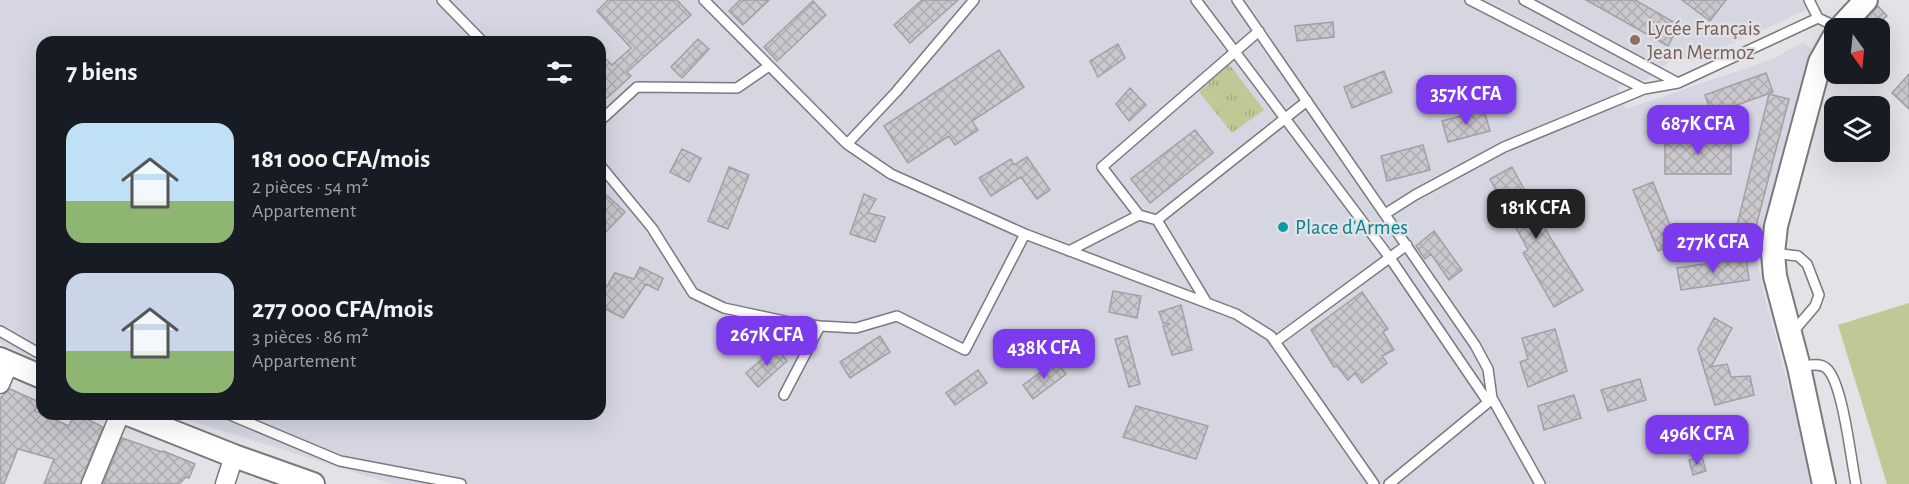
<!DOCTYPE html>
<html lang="fr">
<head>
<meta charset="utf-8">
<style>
	body { margin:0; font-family:"Alegreya Sans",sans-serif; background:#242831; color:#f1f3f6; height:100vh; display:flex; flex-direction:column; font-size:22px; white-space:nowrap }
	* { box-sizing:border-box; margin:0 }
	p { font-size:20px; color:#9ea1a6 }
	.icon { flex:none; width:33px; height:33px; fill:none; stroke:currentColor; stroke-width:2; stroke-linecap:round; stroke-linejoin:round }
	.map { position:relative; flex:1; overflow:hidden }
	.drawer { position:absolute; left:36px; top:36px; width:570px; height:384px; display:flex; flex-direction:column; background:#171b24; border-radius:18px; box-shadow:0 6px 24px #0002 }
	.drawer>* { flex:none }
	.needle { width:39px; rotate:165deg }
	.buttons { position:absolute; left:1824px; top:18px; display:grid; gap:12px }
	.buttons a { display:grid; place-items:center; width:66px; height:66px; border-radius:12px; background:#171b24; box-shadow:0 6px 24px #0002; font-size:30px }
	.price { position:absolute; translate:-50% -51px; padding:0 14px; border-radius:12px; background:#7c3aed; color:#fff; font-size:20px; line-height:39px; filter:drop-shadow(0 2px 3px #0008) }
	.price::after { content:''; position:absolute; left:50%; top:36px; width:18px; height:14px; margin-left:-9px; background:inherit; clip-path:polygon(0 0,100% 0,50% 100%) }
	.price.on { background:#222; color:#fff }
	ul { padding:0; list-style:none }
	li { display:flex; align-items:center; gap:18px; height:150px; padding:0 30px }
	li span { display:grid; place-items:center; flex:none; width:168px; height:120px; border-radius:18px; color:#555 }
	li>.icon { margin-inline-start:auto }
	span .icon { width:72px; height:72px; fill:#fffc; stroke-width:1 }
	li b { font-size:26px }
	h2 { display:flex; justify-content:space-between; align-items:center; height:72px; padding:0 30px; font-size:26px }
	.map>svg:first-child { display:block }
	.built { fill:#d5d6e2 }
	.grass { fill:url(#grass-tufts) }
	.pitch { fill:#c1c895 }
	.building { fill:url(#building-cross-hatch); stroke:#a1a0a5; stroke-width:1.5 }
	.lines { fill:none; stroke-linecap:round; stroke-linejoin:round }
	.service-casing { stroke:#7a7a7e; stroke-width:12 }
	.minor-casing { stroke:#7a7a7e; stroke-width:21 }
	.tertiary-casing { stroke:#7a7a7e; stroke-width:26 }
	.service { stroke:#fff; stroke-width:9 }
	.minor { stroke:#fff; stroke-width:18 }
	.tertiary { stroke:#fff; stroke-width:22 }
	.education-dot { fill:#8d6e63; stroke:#e2e2e7; stroke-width:2 }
	.culture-dot { fill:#0f9aa8; stroke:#e2e2e7; stroke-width:2 }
	.labels { text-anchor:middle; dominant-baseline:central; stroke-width:4.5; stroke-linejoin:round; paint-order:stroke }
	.education-label { font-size:21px; fill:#785e54; stroke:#e2e2e7; text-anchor:start }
	.culture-label { font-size:21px; fill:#0d838f; stroke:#e2e2e7; text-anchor:start }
</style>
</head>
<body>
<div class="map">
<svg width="1909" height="484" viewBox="0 0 1909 484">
	<defs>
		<pattern id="grass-tufts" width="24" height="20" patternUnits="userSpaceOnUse" patternTransform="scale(1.5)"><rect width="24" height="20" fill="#c1c895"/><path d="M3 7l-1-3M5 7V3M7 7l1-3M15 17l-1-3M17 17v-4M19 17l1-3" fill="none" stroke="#a6ac81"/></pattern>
		<pattern id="building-cross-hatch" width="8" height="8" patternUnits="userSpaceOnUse" patternTransform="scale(1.5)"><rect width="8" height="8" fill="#cac8cd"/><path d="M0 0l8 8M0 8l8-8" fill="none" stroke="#aeacb1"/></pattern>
	</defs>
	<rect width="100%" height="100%" fill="#e2e2e7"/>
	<path class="built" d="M0,0H1818L1806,10L1693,61L1679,54L1648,79L1617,87L1626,109L1773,59L1803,42L1815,52L1766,232L1754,244L1764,294L1798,423L1811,484H392L169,414H600V42H42V362L0,343Z"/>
	<path class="grass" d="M1229,64L1264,110L1232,133L1199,92Z"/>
	<path class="pitch" d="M1909,303V484H1887L1838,325Z"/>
	<path class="building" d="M608,0H677L691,15L627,72L631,76L600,104V53L612,65L631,48L597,11Z
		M740,0H769L743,25L729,11Z
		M922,0H958L910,43L894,25Z
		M1586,0H1635L1679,25L1668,46Z
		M1682,0H1726L1710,21Z
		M813,1L826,15L777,61L764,47Z
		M1878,6L1887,16L1874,28H1858Z
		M1333,22L1334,37L1297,41L1295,26Z
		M698,39L709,49L682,78L671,67Z
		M1118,44L1125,58L1098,77L1090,61Z
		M999,50L1024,87L972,121L978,130L955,145L949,136L908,163L884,126Z
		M1384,71L1392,92L1352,108L1344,87Z
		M1766,73L1773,92L1712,114L1705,95Z
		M1909,74V109L1892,93Z
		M1130,88L1146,105L1129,121L1116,104Z
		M1769,94L1789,99L1752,242L1734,238Z
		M1484,110L1490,131L1448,142L1442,121Z
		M1195,130L1213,153L1150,203L1131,179Z
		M1665,138H1731V174H1665Z
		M1423,145L1430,170L1387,181L1381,156Z
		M682,149L701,158L689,182L670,172Z
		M1027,157L1050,190L1037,199L1021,177L991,196L979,178L1011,159L1014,165Z
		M729,167L749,175L728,229L708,221Z
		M1512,167L1550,237L1583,290L1554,307L1523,253L1528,250L1490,179Z
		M1653,182L1677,243L1658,251L1633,190Z
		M600,189L625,212L600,238Z
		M864,194L876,199L868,213L885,217L875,242L850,234Z
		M1434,231L1462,270L1449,280L1431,254L1425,259L1416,246Z
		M1746,258L1749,280L1681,290L1677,268Z
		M640,267L663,278L658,290L646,284L623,318L600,306V290L604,291L615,273L634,279Z
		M1113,291L1141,296L1137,318L1109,312Z
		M1362,292L1388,329L1383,332L1394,350L1382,356L1387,363L1362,383L1355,373L1348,380L1337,366L1334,367L1311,330Z
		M1181,305L1192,350L1172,355L1163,326L1170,324L1163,323L1159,312Z
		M1714,318L1732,328L1711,367L1727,364L1731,377L1750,376L1754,395L1715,405L1698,349Z
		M1555,329L1567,371L1528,387L1520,362L1528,359L1522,338Z
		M880,336L890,352L850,378L840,362Z
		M1127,336L1140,384L1129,387L1115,339Z
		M776,347L787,361L758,387L746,373Z
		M1056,361L1066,374L1033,399L1023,385Z
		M978,370L987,383L955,405L946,393Z
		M1640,379L1646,400L1608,411L1601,390Z
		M10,389L39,402L35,411L69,426L74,414H77L103,427L80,484H44L54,459L18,449L4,484H0V398Z
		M1574,395L1581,418L1544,430L1538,406Z
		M1136,406L1208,426L1196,459L1123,437Z
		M122,438L162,452L163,451L195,464L189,478L186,477L179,484H103Z
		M1702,457L1706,471L1693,475L1689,460Z"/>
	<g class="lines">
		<g class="service-casing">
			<path id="service" d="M442,0L483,42
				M704,0L847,144L891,174L1025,234L1236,314L1271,336L1374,484
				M1196,0L1390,258L1488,402
				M1237,0L1475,345L1488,369L1492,398L1540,484
				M1470,0L1644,89
				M1524,0L1678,83
				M1809,0L1818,18
				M600,121L637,87L737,88L769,66
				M847,144L896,92L974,0
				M600,165L652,228L693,293L724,308L794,323L820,326L856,328L897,316L965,350L1025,234
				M1385,214L1415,195L1504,147L1644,89L1678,83L1818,18L1839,28
				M1157,220L1307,101
				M1069,251L1139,215
				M1773,253L1798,256L1807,264L1819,295L1815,306L1792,333
				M1207,303L1157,220L1139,215L1102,167L1259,31
				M0,331L42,355
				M1275,342L1407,245
				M1799,367C1807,366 1819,362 1826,368C1843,381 1851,462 1856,484
				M784,395L820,326
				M228,414L340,461L461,484
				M1389,484L1491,400"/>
		</g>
		<g class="minor-casing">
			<path id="minor" d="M0,384L9,363
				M91,484L120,414
				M225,484L234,456"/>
		</g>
		<g class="tertiary-casing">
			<path id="tertiary" d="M1840,28L1866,0
				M0,359L42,377
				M128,414L234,456L313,484
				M1824,484L1799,367L1775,276L1773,253L1776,226L1820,62L1834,37"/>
		</g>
		<use href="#service" class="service"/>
		<use href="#minor" class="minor"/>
		<use href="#tertiary" class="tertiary"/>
	</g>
	<circle class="education-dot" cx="1635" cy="40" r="6"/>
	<circle class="culture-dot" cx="1283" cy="227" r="6"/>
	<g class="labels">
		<g class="education-label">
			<text x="1647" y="28">Lycée Français<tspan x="1647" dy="24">Jean Mermoz</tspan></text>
		</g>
		<g class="culture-label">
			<text x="1295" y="227">Place d'Armes</text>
		</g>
	</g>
</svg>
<div class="buttons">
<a><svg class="needle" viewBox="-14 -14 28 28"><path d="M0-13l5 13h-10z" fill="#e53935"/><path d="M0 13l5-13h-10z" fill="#9ea1a6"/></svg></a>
<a><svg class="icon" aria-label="layers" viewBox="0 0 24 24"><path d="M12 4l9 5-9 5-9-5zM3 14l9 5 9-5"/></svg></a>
</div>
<b class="price" style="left:1466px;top:126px">357K CFA</b>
<b class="price" style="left:1698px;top:156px">687K CFA</b>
<b class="price on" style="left:1536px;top:240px">181K CFA</b>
<b class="price" style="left:1713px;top:274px">277K CFA</b>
<b class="price" style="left:767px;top:367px">267K CFA</b>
<b class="price" style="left:1044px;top:380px">438K CFA</b>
<b class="price" style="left:1697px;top:466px">496K CFA</b>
<section class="drawer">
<h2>7 biens<svg class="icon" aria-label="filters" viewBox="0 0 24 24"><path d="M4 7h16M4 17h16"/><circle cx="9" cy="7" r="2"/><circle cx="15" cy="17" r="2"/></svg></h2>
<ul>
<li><span style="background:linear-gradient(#bfe0f5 65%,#8fb573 0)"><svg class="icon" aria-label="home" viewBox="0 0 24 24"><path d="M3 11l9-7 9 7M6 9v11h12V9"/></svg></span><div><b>181 000 CFA/mois</b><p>2 pièces · 54 m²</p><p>Appartement</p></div></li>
<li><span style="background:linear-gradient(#c9d6e8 65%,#8fb573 0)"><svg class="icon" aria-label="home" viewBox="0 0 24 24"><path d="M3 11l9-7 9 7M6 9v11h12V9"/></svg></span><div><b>277 000 CFA/mois</b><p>3 pièces · 86 m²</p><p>Appartement</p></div></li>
</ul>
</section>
</div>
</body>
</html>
